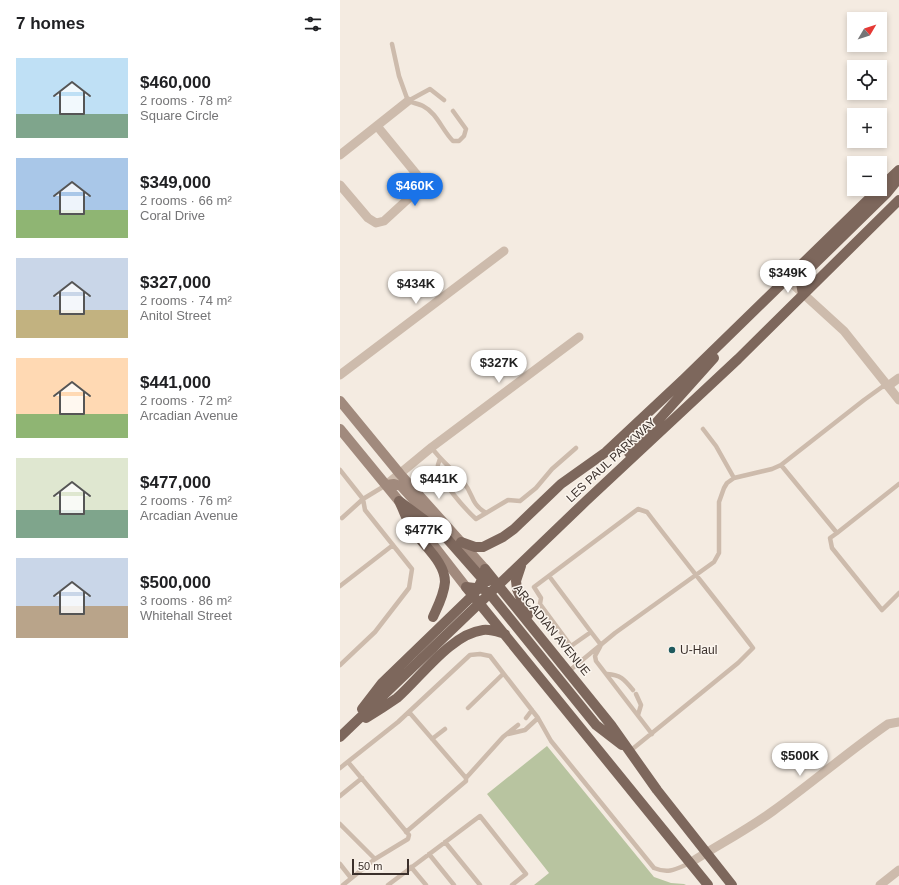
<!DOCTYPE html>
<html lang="en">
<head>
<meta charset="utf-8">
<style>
	body { margin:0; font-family:Helvetica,sans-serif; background:#f2f2f2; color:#202124; height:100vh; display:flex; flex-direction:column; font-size:15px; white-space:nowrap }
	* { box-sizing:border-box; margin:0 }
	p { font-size:13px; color:#757577 }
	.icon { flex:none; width:22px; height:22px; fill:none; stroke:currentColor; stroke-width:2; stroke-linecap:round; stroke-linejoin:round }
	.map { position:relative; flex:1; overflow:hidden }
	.side { display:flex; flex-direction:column; background:#fff; width:340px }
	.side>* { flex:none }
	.needle { width:26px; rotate:51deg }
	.controls { position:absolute; left:507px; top:12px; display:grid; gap:8px }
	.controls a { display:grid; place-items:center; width:40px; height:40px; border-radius:0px; background:#fff; box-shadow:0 2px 6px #0003; font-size:20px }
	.scale { position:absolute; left:12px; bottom:10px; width:57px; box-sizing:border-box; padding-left:4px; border:2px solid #3b302b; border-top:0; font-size:11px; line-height:14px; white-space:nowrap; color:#3b302b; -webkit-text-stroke:3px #fbf5ee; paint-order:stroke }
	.price { position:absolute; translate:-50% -34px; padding:0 9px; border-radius:14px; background:#fff; color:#222; font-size:13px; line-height:26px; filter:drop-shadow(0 1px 2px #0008) }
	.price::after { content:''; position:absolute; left:50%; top:24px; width:12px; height:9px; margin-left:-6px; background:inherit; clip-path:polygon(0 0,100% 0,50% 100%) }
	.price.on { background:#1a73e8; color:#fff }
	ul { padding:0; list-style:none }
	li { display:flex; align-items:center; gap:12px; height:100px; padding:0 16px }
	li span { display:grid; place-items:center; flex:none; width:112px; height:80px; border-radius:0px; color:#555 }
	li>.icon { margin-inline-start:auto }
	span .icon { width:48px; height:48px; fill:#fffc; stroke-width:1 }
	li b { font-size:17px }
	h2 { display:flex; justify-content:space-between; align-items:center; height:48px; padding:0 16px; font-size:17px }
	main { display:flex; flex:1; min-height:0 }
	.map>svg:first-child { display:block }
	.green { fill:#b8c4a0 }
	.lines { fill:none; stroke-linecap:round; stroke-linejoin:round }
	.service { stroke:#cdbbac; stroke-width:4.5 }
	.minor { stroke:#cdbbac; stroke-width:9 }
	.secondary { stroke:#a18a7d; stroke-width:10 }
	.primary { stroke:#7d675c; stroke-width:10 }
	.poi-dot { fill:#1f5a5e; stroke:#fbf5ee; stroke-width:1.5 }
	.labels { text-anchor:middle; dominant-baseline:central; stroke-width:3; stroke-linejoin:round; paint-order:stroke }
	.street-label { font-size:12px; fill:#3b302b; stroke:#fbf5ee }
	.poi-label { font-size:12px; fill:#3b302b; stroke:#fbf5ee; text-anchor:start }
</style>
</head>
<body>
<main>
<section class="side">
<h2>7 homes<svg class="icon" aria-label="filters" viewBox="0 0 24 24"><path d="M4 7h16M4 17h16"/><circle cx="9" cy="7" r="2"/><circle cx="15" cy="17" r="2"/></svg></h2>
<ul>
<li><span style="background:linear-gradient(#bfe0f5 70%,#7fa58c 0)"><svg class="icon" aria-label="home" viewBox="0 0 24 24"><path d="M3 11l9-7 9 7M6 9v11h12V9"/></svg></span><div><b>$460,000</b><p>2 rooms · 78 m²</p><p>Square Circle</p></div></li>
<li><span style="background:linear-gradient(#a9c7e8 65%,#8fb573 0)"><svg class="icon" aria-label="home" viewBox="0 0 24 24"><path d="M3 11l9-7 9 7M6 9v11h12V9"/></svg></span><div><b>$349,000</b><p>2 rooms · 66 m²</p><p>Coral Drive</p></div></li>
<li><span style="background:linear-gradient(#c9d6e8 65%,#c2b280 0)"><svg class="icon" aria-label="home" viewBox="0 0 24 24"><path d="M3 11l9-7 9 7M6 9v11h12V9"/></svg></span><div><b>$327,000</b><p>2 rooms · 74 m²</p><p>Anitol Street</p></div></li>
<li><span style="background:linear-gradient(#ffd9b3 70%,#8fb573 0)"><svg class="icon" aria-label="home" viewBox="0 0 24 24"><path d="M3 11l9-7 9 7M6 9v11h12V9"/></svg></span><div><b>$441,000</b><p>2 rooms · 72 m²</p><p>Arcadian Avenue</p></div></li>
<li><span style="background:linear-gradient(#dfe7d0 65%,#7fa58c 0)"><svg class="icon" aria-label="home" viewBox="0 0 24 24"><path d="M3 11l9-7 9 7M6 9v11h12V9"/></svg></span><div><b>$477,000</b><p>2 rooms · 76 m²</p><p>Arcadian Avenue</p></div></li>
<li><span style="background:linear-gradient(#c9d6e8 60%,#b9a48a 0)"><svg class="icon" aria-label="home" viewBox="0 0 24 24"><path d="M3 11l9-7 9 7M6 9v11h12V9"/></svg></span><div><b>$500,000</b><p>3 rooms · 86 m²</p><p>Whitehall Street</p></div></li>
</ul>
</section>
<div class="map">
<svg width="559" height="885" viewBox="0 0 559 885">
	<rect width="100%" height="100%" fill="#f4ebe1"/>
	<path class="green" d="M207,746L314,877L331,883L344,884L346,885H194L209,873L147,794Z"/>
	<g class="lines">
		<path class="service" d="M52,44L59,76L68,101
			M68,101C73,103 79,104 83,106C97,113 102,130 113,141H119L124,136L126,129L113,111
			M68,101L90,89L104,100
			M363,429L376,446L394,478
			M92,448C101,461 114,470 124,483C134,495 130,503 146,513
			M100,459C99,462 97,465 98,468C100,481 126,510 136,519L168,500L180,501L196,488L212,469L236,448
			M441,465L497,533L559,484
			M0,470L23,499L25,510L72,569L69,588L35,632L0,665
			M2,518L23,499L46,485
			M497,533L490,538L492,548L542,610L559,593
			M209,576L251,632
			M0,586L53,545
			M261,645L251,632L231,646L200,604L201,598L194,587L298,509L307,512C342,558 378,602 413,648L398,663L290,751
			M260,647L255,656L256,661L312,734
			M229,671L275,633L374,562L379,553V502L384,488L387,483L394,478L432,469L441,465L524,400L542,387L548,386
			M267,674C281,675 284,679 293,690
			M296,694L301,705L298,715
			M128,708L163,674
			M186,718L192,710
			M168,734L185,730L198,718
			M92,739L105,729
			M8,762L69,835L68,839L35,859
			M0,768L58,722L130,655L140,654L150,656L198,718L211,741L314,868C329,874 336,869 350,863
			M126,778L163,737L178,725
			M0,796L22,778
			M0,824L35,859L3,885
			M66,832L126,781V778L69,712
			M105,842L140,885
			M89,854L114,885
			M0,864L11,878
			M71,867L86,885
			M48,885L140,816L186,874L172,885"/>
		<path class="minor" d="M0,155L68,101
			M0,185L28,218L36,223L44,221L80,188L81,181L78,176L37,126
			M447,279L504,331L559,400
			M0,375L164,251
			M548,386L559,378
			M46,485L92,447L239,337
			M350,863C378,845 407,830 433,811C472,783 509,751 548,724L559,722
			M540,885L559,870"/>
		<path class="secondary" d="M0,401L60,474L145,569
			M0,429L59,501L126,587
			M46,485L54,484L61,486L81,508L93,516"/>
		<path class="primary" d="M540,188L559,170
			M463,294L461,283V277L547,193L559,178
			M289,453L374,358
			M59,501L102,533L139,575L148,581
			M60,503C64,511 67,521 72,528C82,545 105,561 105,582C104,595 98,606 93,617
			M121,542L135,547H143L163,537L174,529L221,484L266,452L344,379L539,189
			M181,566L176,581L177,589L188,615
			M145,569L271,725L317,790L392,885
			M126,587L368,885
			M126,587L143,589L150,594L256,725L282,745
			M22,709L42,683L133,595C140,586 143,579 145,569
			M26,718C36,712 47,705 57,698C81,677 111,634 143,630C151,629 158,632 165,634
			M0,737L246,501L398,359L559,200"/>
	</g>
	<circle class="poi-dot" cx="332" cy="650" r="4"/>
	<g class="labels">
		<g class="street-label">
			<text transform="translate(271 460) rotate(-43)">LES PAUL PARKWAY</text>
			<text transform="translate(212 630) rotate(51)">ARCADIAN AVENUE</text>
		</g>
		<g class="poi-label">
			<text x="340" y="650">U-Haul</text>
		</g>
	</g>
</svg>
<div class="controls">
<a><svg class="needle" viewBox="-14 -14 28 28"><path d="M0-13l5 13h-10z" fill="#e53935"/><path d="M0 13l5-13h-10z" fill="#757577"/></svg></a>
<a><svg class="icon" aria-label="locate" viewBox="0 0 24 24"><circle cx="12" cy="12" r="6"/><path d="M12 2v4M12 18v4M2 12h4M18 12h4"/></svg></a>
<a>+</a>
<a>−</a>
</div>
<div class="scale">50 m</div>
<b class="price on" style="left:75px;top:207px">$460K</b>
<b class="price" style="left:448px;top:294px">$349K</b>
<b class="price" style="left:76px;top:305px">$434K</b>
<b class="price" style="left:159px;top:384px">$327K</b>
<b class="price" style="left:99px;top:500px">$441K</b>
<b class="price" style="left:84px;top:551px">$477K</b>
<b class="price" style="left:460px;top:777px">$500K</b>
</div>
</main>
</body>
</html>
